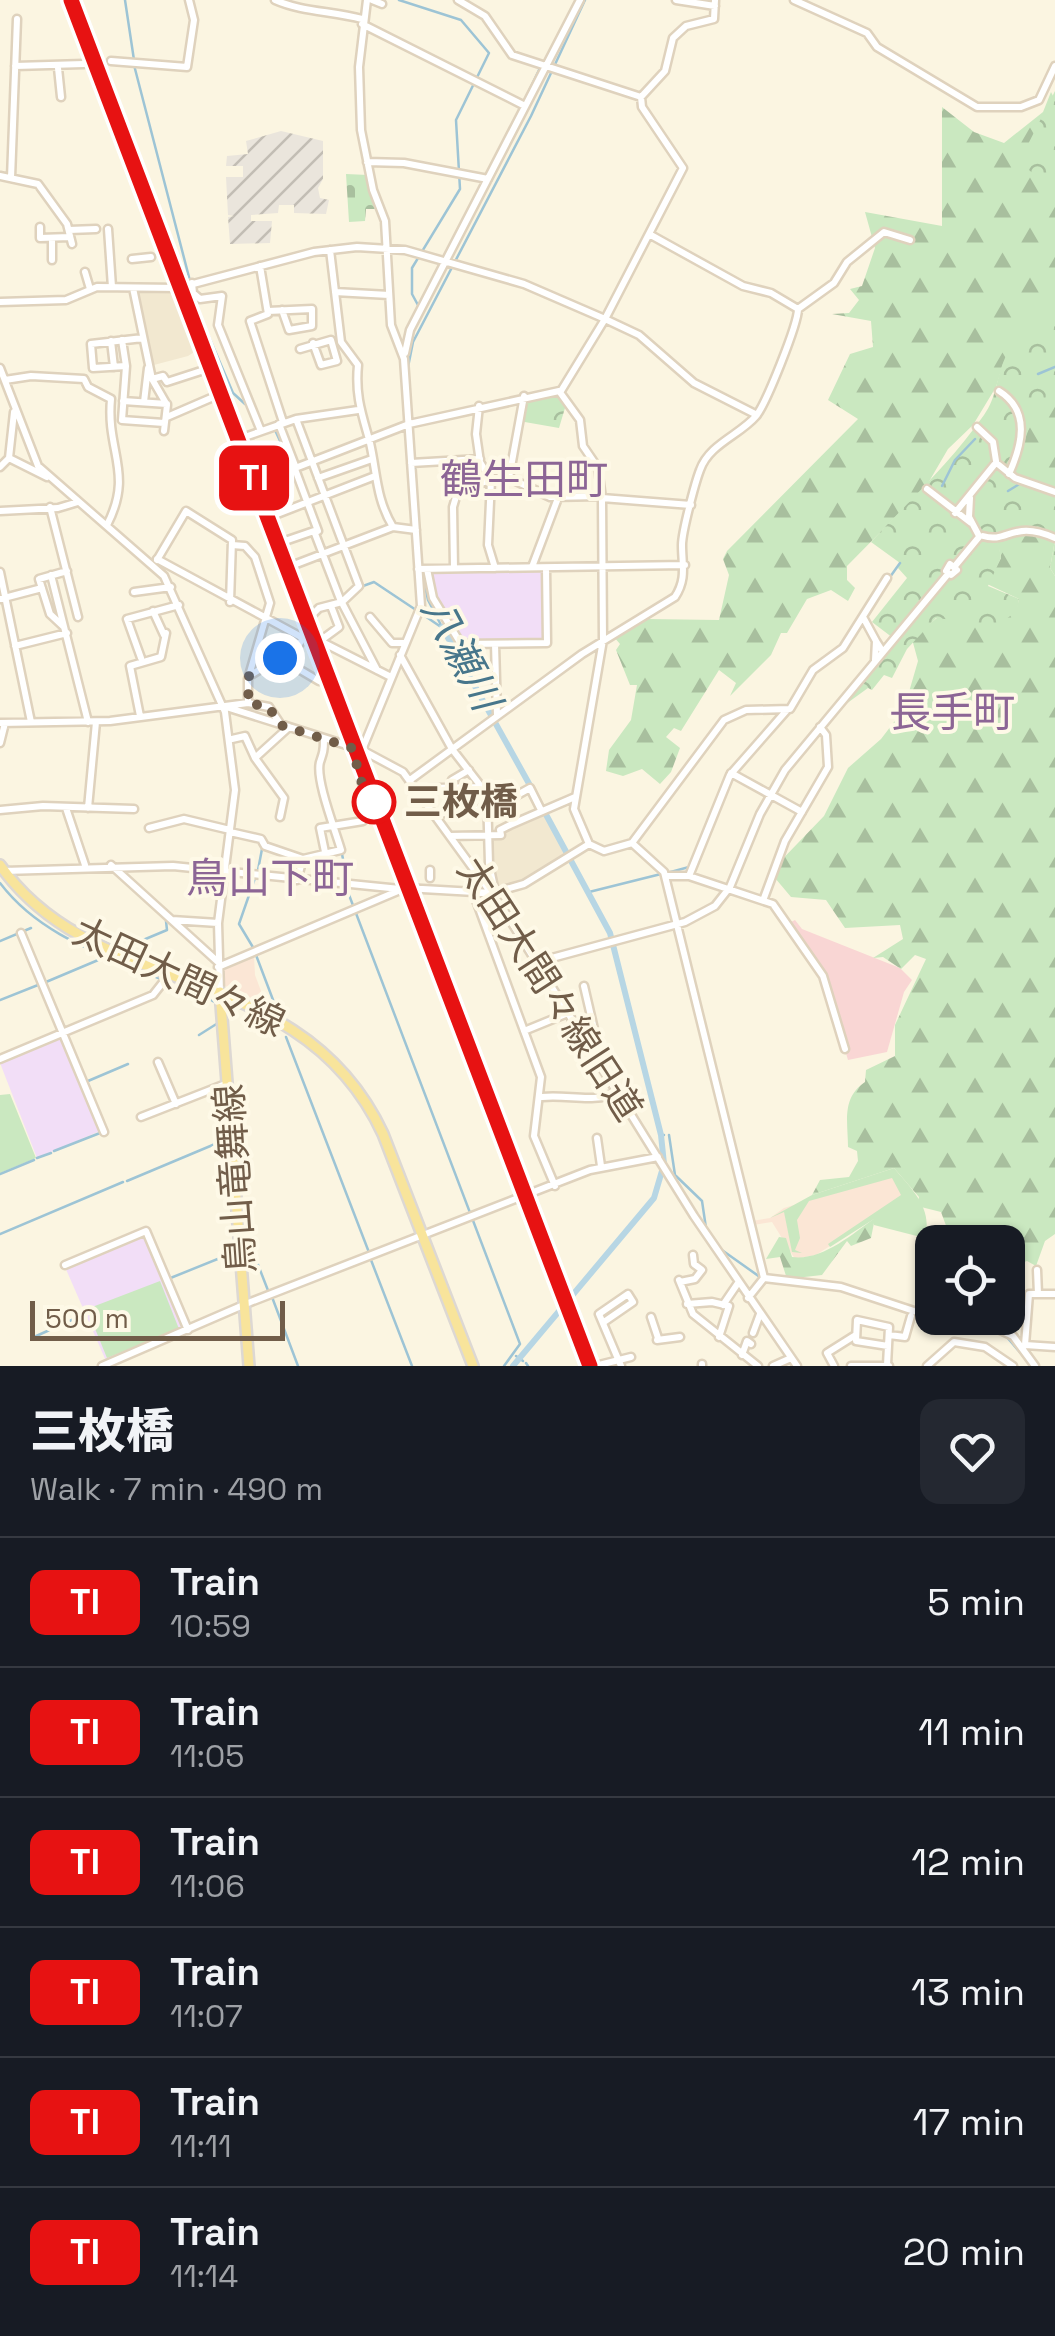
<!DOCTYPE html>
<html lang="en">
<head>
<meta charset="utf-8">
<style>
  body { margin:0; font-family:"Space Grotesk","Noto Sans JP",sans-serif; background:#242831; color:#f1f3f6; height:100vh; display:flex; flex-direction:column; font-size:38px; white-space:nowrap }
  * { box-sizing:border-box; margin:0 }
  p { font-size:32px; color:#9ea1a6 }
  .icon { flex:none; width:55px; height:55px; fill:none; stroke:currentColor; stroke-width:2; stroke-linecap:round; stroke-linejoin:round }
  .map { position:relative; height:1366px; overflow:hidden }
  .side { display:flex; flex-direction:column; background:#171b24; flex:1 }
  .side>* { flex:none }
  .badge { padding:0 20px; border-radius:15px; font-size:35px; line-height:65px }
  .fabs { position:absolute; left:915px; top:1225px; display:grid; gap:20px }
  .fabs a { display:grid; place-items:center; width:110px; height:110px; border-radius:20px; background:#171b24; box-shadow:0 2px 8px #0004; font-size:50px }
  .scale { position:absolute; left:30px; bottom:25px; width:255px; box-sizing:border-box; padding-left:10px; border:5px solid #715d49; border-top:0; font-size:28px; line-height:35px; white-space:nowrap; color:#715d49; -webkit-text-stroke:8px #fef9e7; paint-order:stroke }
  .you { position:absolute; width:50px; height:50px; margin:-25px; border:8px solid #fff; border-radius:50%; background:#1a73e8; box-shadow:0 0 0 15px #1a73e833 }
  .map>.badge { position:absolute; translate:-50% -50%; box-shadow:0 0 0 5px #fff }
  .round { display:grid; place-items:center; flex:none; width:105px; height:105px; border-radius:20px; background:#242831 }
  .head { display:flex; align-items:center; justify-content:space-between; height:170px; padding:0 30px }
  h1 { font-size:48px; font-weight:800; line-height:75px }
  ul { padding:0; list-style:none }
  li { display:flex; align-items:center; gap:30px; height:130px; padding:0 30px; border-top:2px solid #363941 }
  li div { flex:1 }
  li b { display:block; font-size:38px }
  li em { font-style:normal }
  li .badge { min-width:110px; font-weight:700; text-align:center }
  .map>svg:first-child { display:block }
  .residential { fill:#f2e8d0 }
  .commercial { fill:#fbe6d5 }
  .industrial { fill:url(#industrial-furrows) }
  .education { fill:#f2def7 }
  .medical { fill:#f9d6d4 }
  .grass { fill:#cae8c0 }
  .forest { fill:url(#forest-firs) }
  .cemetery { fill:url(#cemetery-stones) }
  .park { fill:url(#park-crowns) }
  .lines { fill:none; stroke-linecap:round; stroke-linejoin:round }
  .stream { stroke:#9dc4d5; stroke-width:2.5 }
  .river { stroke:#b7d6e4; stroke-width:6 }
  .minor-casing { stroke:#dfd2bd; stroke-width:11 }
  .major-casing { stroke:#ddd8d3; stroke-width:14 }
  .minor { stroke:#fff; stroke-width:6 }
  .major { stroke:#f8e49b; stroke-width:9 }
  .rail { stroke:#b9a1c3; stroke-width:2.5; stroke-dasharray:15 10; stroke-linecap:butt }
  .line-casing { stroke:#fff; stroke-width:22 }
  .line { stroke:#e71212; stroke-width:15 }
  .walk { stroke:#715d49; stroke-width:10; stroke-dasharray:0 18 }
  .stop-dot { fill:#fff; stroke:#e71212; stroke-width:5 }
  .labels { text-anchor:middle; dominant-baseline:central; stroke-width:8; stroke-linejoin:round; paint-order:stroke }
  .stop-label { font-size:38px; font-weight:bold; fill:#715d49; stroke:#fef9e7; text-anchor:start }
  .street-label { font-size:38px; fill:#715d49; stroke:#fef9e7 }
  .water-label { font-size:40px; font-style:italic; fill:#47768b; stroke:#fef9e7 }
  .quarter-label { font-size:42px; fill:#8c6595; stroke:#fef9e7 }
</style>
</head>
<body>
<div class="map">
<svg width="1055" height="1366" viewBox="0 0 1055 1366">
  <defs>
    <pattern id="industrial-furrows" width="10" height="10" patternUnits="userSpaceOnUse" patternTransform="scale(2.5)"><rect width="10" height="10" fill="#eae5dc"/><path d="M-1 1l2-2M0 10L10 0M9 11l2-2" fill="none" stroke="#c2bdb4"/></pattern>
    <pattern id="forest-firs" width="22" height="20" patternUnits="userSpaceOnUse" patternTransform="scale(2.5)"><rect width="22" height="20" fill="#cae8c0"/><path d="M5 1l3.5 6h-7zM16 11l3.5 6h-7z" fill="#a8bf9e"/></pattern>
    <pattern id="cemetery-stones" width="16" height="16" patternUnits="userSpaceOnUse" patternTransform="scale(2.5)"><rect width="16" height="16" fill="#cae8c0"/><path d="M2 7V4a2 2 0 0 1 4 0v3zM10 15v-3a2 2 0 0 1 4 0v3z" fill="#a8bf9e"/></pattern>
    <pattern id="park-crowns" width="20" height="18" patternUnits="userSpaceOnUse" patternTransform="scale(2.5)"><rect width="20" height="18" fill="#cae8c0"/><path d="M2 6a3 3 0 1 1 6 0M12 15a3 3 0 1 1 6 0" fill="none" stroke="#a8bf9e"/></pattern>
  </defs>
  <rect width="100%" height="100%" fill="#fbf5e1"/>
  <path class="residential" d="M 136,290 L 177,291 L 199,349 L 188,356 L 150,366 Z
    M 542,811 L 566,856 L 530,880 L 497,891 L 490,865 L 491,839 Z"/>
  <path class="commercial" d="M 254,956 L 255,975 L 267,1007 L 225,986 L 224,968 Z
    M 893,1175 L 905,1197 L 816,1255 L 795,1259 L 772,1222 L 753,1225 L 752,1221 L 770,1218 L 784,1208 Z"/>
  <path class="industrial" d="M 281,131 L 323,141 L 323,179 L 318,188 L 320,198 L 329,200 L 326,214 L 294,213 L 294,205 L 279,205 L 278,213 L 251,215 L 251,221 L 272,221 L 270,243 L 230,244 L 228,217 L 234,216 L 228,215 L 226,177 L 243,177 L 243,166 L 226,166 L 227,156 L 248,154 L 246,141 Z"/>
  <path class="education" d="M 546,568 L 547,643 L 457,647 L 424,569 Z
    M 61,1037 L 100,1131 L 37,1158 L 0,1063 Z
    M 144,1234 L 183,1329 L 106,1361 L 65,1267 Z"/>
  <path class="medical" d="M 795,920 L 802,929 L 900,968 L 912,980 L 904,992 L 887,1052 L 848,1060 L 823,975 L 785,925 Z"/>
  <path class="grass" d="M 10,1094 L 36,1158 L 0,1173 L 0,1095 Z
    M 894,1168 C 909,1186 931,1206 926,1232 L 940,1242 L 874,1225 L 874,1219 L 830,1247 L 828,1244 L 901,1195 L 892,1178 L 809,1201 L 797,1220 L 800,1238 L 795,1250 L 802,1253 L 792,1252 L 784,1212 L 770,1218 L 812,1195 Z
    M 160,1281 L 179,1329 L 107,1358 L 87,1309 Z"/>
  <path class="forest" d="M 1051,92 L 1055,100 L 1055,309 L 1003,364 L 996,387 L 973,425 L 948,449 L 927,485 L 847,566 L 847,580 L 855,588 L 848,601 L 831,590 L 807,599 L 787,633 L 781,633 L 771,655 L 730,696 L 736,683 L 719,670 L 681,731 L 674,728 L 666,737 L 680,748 L 671,772 L 660,784 L 642,769 L 623,776 L 606,771 L 609,750 L 631,720 L 637,685 L 630,685 L 616,650 L 620,644 L 614,637 L 647,619 L 719,620 L 729,575 L 723,559 L 727,551 L 858,419 L 828,400 L 850,354 L 873,347 L 871,321 L 832,314 L 849,313 L 859,300 L 850,289 L 862,286 L 875,248 L 865,212 L 942,226 L 942,107 L 974,132 L 1004,143 L 1043,112 Z
    M 1055,379 L 1055,489 L 1013,475 C 1017,444 1032,401 1055,379 Z
    M 1027,530 L 1055,540 L 1050,568 L 1055,576 L 1055,1234 L 1045,1241 L 1036,1266 L 1027,1261 L 1008,1268 L 1008,1242 L 952,1242 L 941,1212 L 917,1206 L 919,1197 L 894,1168 L 812,1195 L 820,1180 L 849,1177 L 858,1161 L 857,1151 L 848,1147 C 848,1123 841,1098 865,1082 L 866,1070 L 895,1056 L 895,1025 L 926,959 L 915,955 L 901,969 L 883,957 L 873,958 L 903,939 L 900,925 L 845,928 L 826,900 L 791,897 L 770,872 L 824,816 L 848,768 L 881,739 L 904,709 L 918,661 L 912,639 L 938,617 L 1016,611 L 1019,599 L 987,584 L 1001,558 L 997,540 Z
    M 875,1218 L 871,1238 L 851,1246 L 847,1241 L 822,1275 L 787,1279 L 780,1257 L 766,1259 L 779,1237 L 786,1238 L 792,1257 C 822,1261 851,1235 875,1218 Z"/>
  <path class="cemetery" d="M 346,174 L 368,175 L 378,209 L 366,209 L 365,221 L 349,222 Z"/>
  <path class="park" d="M 1055,91 L 1055,191 L 1019,162 Z
    M 1055,300 L 1055,387 L 1046,393 L 1044,413 L 1030,425 L 1013,475 L 1055,489 L 1055,576 L 1050,568 L 1055,540 L 1027,530 L 998,540 L 1001,558 L 988,586 L 1019,599 L 1017,611 L 998,625 L 936,618 L 907,649 L 892,678 L 884,675 L 872,690 L 868,688 L 846,704 L 897,641 L 872,622 L 907,578 L 898,568 L 900,563 L 871,542 C 910,500 951,462 984,415 C 997,397 996,378 1005,358 C 1015,336 1039,317 1055,300 Z
    M 559,391 L 568,398 L 559,428 L 519,421 L 524,396 Z"/>
  <g class="lines">
    <path class="stream" d="M 125,0 L 134,60
      M 399,0 L 461,20 L 489,53 L 456,120 L 460,189 L 412,268 L 412,294 L 419,307
      M 465,0 L 480,10
      M 496,27 L 511,49
      M 134,65 L 190,281
      M 518,114 L 540,68
      M 192,297 L 233,393 L 245,404
      M 1038,374 L 1055,367
      M 275,430 L 292,467
      M 942,486 L 955,460 L 975,439
      M 1008,491 L 1021,483 L 1055,495
      M 890,577 L 900,563
      M 363,586 L 374,582 L 416,610
      M 870,612 L 875,603
      M 422,614 L 441,627
      M 442,627 L 428,600 L 422,573 L 408,367 L 413,342 L 531,116 L 585,0
      M 766,738 L 796,706
      M 342,854 L 347,880
      M 258,870 L 262,849
      M 667,873 L 689,867
      M 0,883 C 41,937 103,954 163,980
      M 346,887 L 520,1344 L 504,1366
      M 589,892 L 661,874
      M 0,941 L 31,928
      M 124,948 L 167,930 L 166,921
      M 254,949 L 239,924 L 255,878
      M 256,955 L 278,1013
      M 46,982 L 103,958
      M 181,987 L 203,996
      M 206,997 L 216,1003 L 218,1019
      M 0,1000 L 38,985
      M 199,1035 L 218,1023
      M 286,1037 L 370,1255
      M 88,1081 L 128,1064
      M 661,1135 L 664,1135
      M 669,1135 L 675,1175 L 702,1201 L 706,1228
      M 54,1151 L 100,1133
      M 37,1158 L 51,1153
      M 0,1174 L 34,1160
      M 127,1181 L 227,1139
      M 241,1221 L 269,1293
      M 0,1234 L 123,1182
      M 719,1248 L 767,1282 L 815,1287
      M 371,1260 L 412,1366
      M 168,1279 L 235,1252
      M 272,1297 L 298,1366
      M 177,1312 L 183,1328
      M 1006,1336 L 1030,1364
      M 34,1337 L 83,1315
      M 516,1356 L 523,1361
      M 526,1363 L 528,1366"/>
    <path class="river" d="M 442,627 L 532,789
      M 513,1366 L 654,1198 L 664,1164 L 661,1135 L 610,933 L 543,809"/>
    <defs>
      <path id="minor" d="M 275,0 C 302,12 333,11 362,19
        M 372,0 L 382,4
        M 458,0 L 485,16 L 512,55 L 641,97
        M 676,0 L 715,6
        M 794,0 L 867,33 L 877,47 L 977,107 L 1021,107 L 1039,100 L 1055,66
        M 362,24 L 525,106
        M 111,61 L 187,67 L 194,20 L 189,0
        M 15,66 L 84,64
        M 58,68 L 61,97
        M 641,97 L 665,71 L 673,38 L 686,26 L 714,19 L 715,0
        M 367,162 L 404,163 L 488,179
        M 0,176 L 38,184 L 67,224 L 72,244
        M 11,178 L 17,19
        M 40,227 L 40,238 L 70,237
        M 108,229 L 112,287
        M 69,230 L 96,229
        M 649,234 L 743,286 L 771,293 L 798,309
        M 52,238 L 52,260
        M 330,250 L 341,342 L 358,365 C 355,396 362,414 370,443 C 377,474 376,499 393,527
        M 132,259 L 151,257
        M 260,266 L 268,314 L 250,321 L 283,422
        M 85,272 L 90,289
        M 192,283 L 193,293 L 200,299 L 222,296 L 218,325 L 261,431
        M 133,288 L 152,379 L 167,405 L 164,431
        M 178,288 L 201,349
        M 335,292 L 389,295
        M 0,302 L 66,300 L 97,287 L 178,288 L 314,252 L 357,247 L 405,250 L 524,284 L 605,319 L 639,335 L 694,383 L 757,415
        M 268,311 L 312,309 L 312,326 L 289,330 L 282,310
        M 122,340 L 126,366 L 122,420 L 164,423
        M 111,341 L 114,367
        M 313,343 L 321,365 L 337,361 L 331,340
        M 300,349 L 331,340
        M 405,353 L 410,330 L 580,0
        M 126,366 L 93,368 L 91,344 L 143,338
        M 0,368 L 38,466 L 164,576 L 225,712 L 235,790 L 218,923 L 220,992
        M 152,379 L 163,376 L 167,382 L 201,371
        M 5,380 L 31,376 L 84,379 L 88,387 L 111,399 C 106,452 134,473 107,525
        M 561,391 L 605,319 L 683,168 L 642,107 L 641,97
        M 999,391 C 1031,411 1022,445 1009,474
        M 524,396 L 509,478 L 550,497 L 602,496
        M 123,401 L 167,404
        M 144,402 L 148,368
        M 479,406 L 476,434 L 480,462 L 491,480 L 488,545 L 495,568
        M 167,417 L 211,398
        M 296,419 L 359,586 L 342,602 L 319,608 L 310,617 L 242,438 L 296,419 L 358,410
        M 279,424 L 296,468
        M 977,427 L 993,442 L 996,461
        M 9,458 L 47,477
        M 411,463 L 480,459
        M 999,465 L 1015,478 L 1055,492
        M 0,467 L 9,458 L 14,412
        M 295,469 L 318,531
        M 318,478 L 372,459
        M 259,482 L 409,424 L 559,391 L 580,420 L 583,446 L 598,468 L 602,498 L 603,640 L 574,809 L 589,844 L 604,851 L 632,843 L 664,872 L 764,1278 L 748,1298
        M 927,489 L 971,523
        M 602,498 L 691,505
        M 970,498 L 969,517 L 978,534
        M 50,507 L 78,617
        M 0,511 L 58,508 L 78,502
        M 955,513 L 994,465
        M 272,516 L 375,476
        M 983,536 C 1008,544 1013,519 1055,538
        M 282,542 L 314,531 L 340,599 L 377,670
        M 232,545 L 245,546 L 255,557 L 270,603 L 248,679 L 248,703
        M 157,559 L 303,638 L 298,646 L 249,676
        M 157,560 L 186,511 L 232,540 L 230,602
        M 950,564 L 957,570 L 951,575 L 946,571 Z
        M 291,566 L 393,527 L 416,530
        M 955,566 L 979,537
        M 532,567 L 558,498
        M 454,568 L 453,507 L 458,490 L 508,475
        M 418,569 L 685,565
        M 427,569 L 433,598 L 461,644 L 547,643 L 546,568
        M 0,572 L 31,722
        M 51,575 L 88,722
        M 134,592 L 171,587
        M 0,599 L 42,588
        M 331,606 L 339,627 L 320,641 L 389,676
        M 153,611 L 164,635
        M 370,617 L 392,643 L 405,643
        M 863,617 L 876,641
        M 64,627 L 50,614 L 39,579 L 67,571
        M 495,644 L 497,715
        M 15,646 L 67,633
        M 400,655 L 452,749 L 487,794 L 489,864 L 495,892
        M 141,658 L 127,619 L 179,605
        M 280,658 L 319,681
        M 875,660 L 876,641 L 883,652
        M 223,706 L 362,750 L 403,772 L 507,915 L 694,1216 L 797,1366
        M 140,716 L 130,666 L 161,657 L 166,633
        M 0,723 L 110,721 L 248,703 L 269,707 L 281,725
        M 232,739 L 245,736 L 255,758
        M 0,743 L 5,723
        M 362,750 L 421,606 L 404,359 L 391,325 L 385,221 L 373,190 L 361,130 L 359,67 L 367,0
        M 731,773 L 802,812
        M 410,780 L 582,654 L 675,597 C 687,579 682,565 682,545 C 682,532 695,483 700,470 C 709,444 740,435 756,416 C 766,404 798,324 798,309 L 834,283 L 847,262 L 884,232 L 910,240
        M 452,780 L 469,770
        M 421,794 L 429,788 L 482,787
        M 471,795 L 471,810
        M 489,805 L 501,804 L 530,788 L 541,810
        M 66,808 L 85,865
        M 88,808 L 96,722
        M 0,810 L 43,806 L 134,809
        M 436,814 L 489,808
        M 280,817 L 284,798 L 255,758 L 289,727
        M 149,828 L 184,819 L 230,830
        M 230,832 L 261,839 L 265,846 L 303,859
        M 450,836 L 501,835 L 500,830 L 510,825 L 575,797
        M 632,843 L 724,720 L 746,710 L 790,709 L 813,670 L 843,648 L 887,578
        M 325,852 L 320,828 L 363,821 L 369,812 L 353,747
        M 404,862 L 414,889
        M 111,865 L 218,962
        M 4,871 L 173,866 L 400,889
        M 666,876 L 689,876 L 773,904 L 823,976 L 845,1049
        M 689,876 L 730,775 L 787,710
        M 430,878 L 430,870
        M 297,880 L 303,859 L 341,850 C 336,832 315,779 320,762 C 323,753 324,751 324,740
        M 473,892 L 541,1077 L 534,1136 L 555,1186
        M 764,898 L 785,841 L 828,767 L 826,735 L 820,727
        M 172,920 L 218,923
        M 21,933 L 104,1132
        M 537,962 L 685,922 L 715,906 L 730,887 L 760,814 L 785,770 L 948,574
        M 218,967 L 405,888 L 492,893 L 524,884 L 589,844
        M 584,986 L 600,1055 L 598,1061
        M 524,1031 L 568,1013
        M 0,1059 L 153,995 L 168,976
        M 158,1062 L 176,1104
        M 542,1097 C 569,1094 593,1104 617,1092
        M 141,1117 L 228,1083
        M 597,1138 L 601,1166
        M 65,1265 L 146,1231 L 188,1330
        M 1037,1270 L 1038,1294
        M 764,1278 L 841,1287 L 920,1313 L 932,1313
        M 679,1280 L 693,1314 L 758,1366
        M 680,1282 L 695,1279 L 702,1270 L 694,1264 L 693,1255
        M 687,1304 L 712,1302 L 729,1306 L 719,1337
        M 723,1305 L 738,1283
        M 651,1317 L 658,1338
        M 975,1318 L 1013,1336 L 1035,1366
        M 604,1322 L 633,1302 L 628,1294 L 599,1314 L 621,1366
        M 753,1333 L 760,1314
        M 889,1335 L 905,1337 L 911,1316
        M 657,1340 L 680,1337
        M 1025,1345 L 1029,1294 L 1055,1294
        M 1025,1345 L 1055,1347
        M 742,1355 L 747,1341 L 751,1344
        M 887,1365 L 889,1327 L 857,1320 L 856,1341 L 888,1346
        M 102,1366 L 248,1303 L 590,1170 L 658,1157
        M 595,1366 L 631,1357
        M 702,1366 L 702,1364
        M 773,1366 L 791,1358
        M 834,1366 L 827,1353 L 854,1336
        M 851,1366 L 889,1366
        M 927,1366 L 954,1342 L 985,1347 L 1013,1366"/>
      <path id="major" d="M 0,865 C 97,1003 300,956 383,1134 L 473,1366
        M 220,992 L 249,1366"/>
    </defs>
    <use href="#minor" class="minor-casing"/>
    <use href="#major" class="major-casing"/>
    <use href="#minor" class="minor"/>
    <use href="#major" class="major"/>
    <path class="rail" d="M 71,0 L 590,1366"/>
  </g>
  <g class="lines">
    <defs>
      <path id="line" d="M 71,0 L 590,1366"/>
    </defs>
    <use href="#line" class="line-casing"/>
    <use href="#line" class="line"/>
    <path class="walk" d="M 280,658 L 249,676 L 248,703 L 269,707 L 280,725 L 352,748 L 368,805 L 374,802"/>
  </g>
  <circle class="stop-dot" cx="374" cy="802" r="20"/>
  <g class="labels">
    <g class="stop-label">
      <text x="404" y="802">三枚橋</text>
    </g>
    <g class="street-label">
      <text transform="translate(179 977) rotate(25)">太田大間々線</text>
      <text transform="translate(550 989) rotate(57)">太田大間々線旧道</text>
      <text transform="translate(235 1179) rotate(-94)">鳥山竜舞線</text>
    </g>
    <g class="water-label">
      <text transform="translate(461 654) rotate(62)">八瀬川</text>
    </g>
    <g class="quarter-label">
      <text x="524" y="479">鶴生田町</text>
      <text x="952" y="712">長手町</text>
      <text x="270" y="878">鳥山下町</text>
    </g>
  </g>
</svg>
<div class="fabs">
<a><svg class="icon" aria-label="locate" viewBox="0 0 24 24"><circle cx="12" cy="12" r="6"/><path d="M12 2v4M12 18v4M2 12h4M18 12h4"/></svg></a>
</div>
<div class="scale">500 m</div>
<div class="you" style="left:280px;top:658px"></div>
<b class="badge" style="left:254px;top:478px;background:#e71212;color:#fff">TI</b>
</div>
<section class="side">
<div class="head"><div><h1>三枚橋</h1><p>Walk · 7 min · 490 m</p></div><a class="round"><svg class="icon" aria-label="heart" viewBox="0 0 24 24"><path d="M12 20l-8-8c-3-5 5-10 8-4 3-6 11-1 8 4z"/></svg></a></div>
<ul>
<li><span class="badge" style="background:#e71212;color:#fff">TI</span><div><b>Train</b><p>10:59</p></div><em>5 min</em></li>
<li><span class="badge" style="background:#e71212;color:#fff">TI</span><div><b>Train</b><p>11:05</p></div><em>11 min</em></li>
<li><span class="badge" style="background:#e71212;color:#fff">TI</span><div><b>Train</b><p>11:06</p></div><em>12 min</em></li>
<li><span class="badge" style="background:#e71212;color:#fff">TI</span><div><b>Train</b><p>11:07</p></div><em>13 min</em></li>
<li><span class="badge" style="background:#e71212;color:#fff">TI</span><div><b>Train</b><p>11:11</p></div><em>17 min</em></li>
<li><span class="badge" style="background:#e71212;color:#fff">TI</span><div><b>Train</b><p>11:14</p></div><em>20 min</em></li>
</ul>
</section>
</body>
</html>
